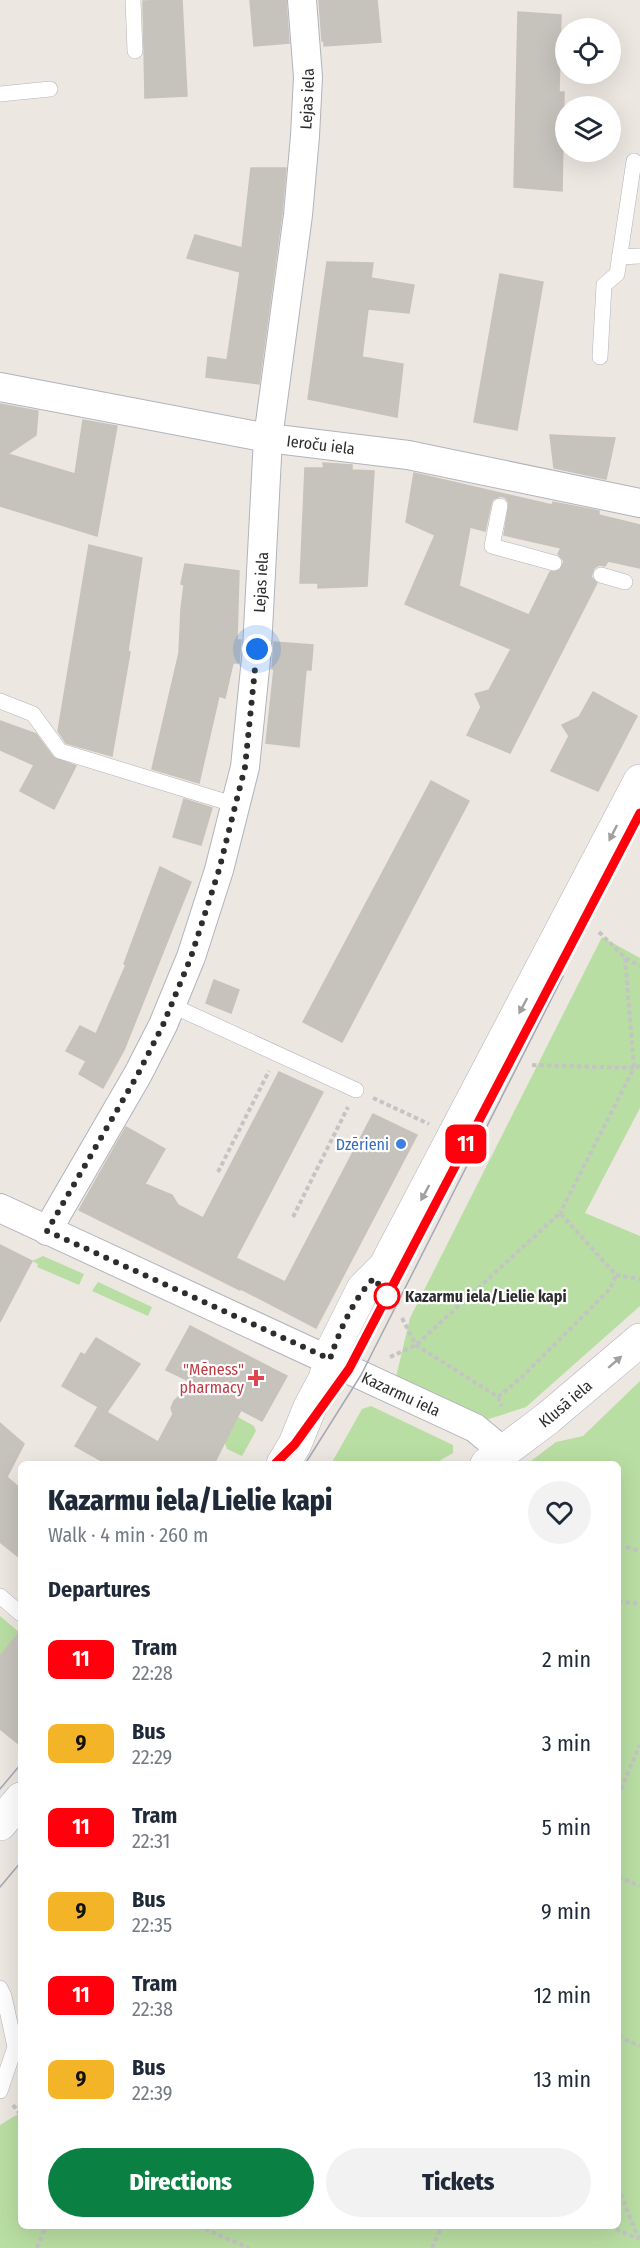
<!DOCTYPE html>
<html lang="en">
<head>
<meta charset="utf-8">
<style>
  body { margin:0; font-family:"Fira Sans Condensed",sans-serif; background:#f2f2f3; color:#1f2937; height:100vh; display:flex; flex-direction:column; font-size:22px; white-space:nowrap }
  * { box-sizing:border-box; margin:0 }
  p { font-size:20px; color:#747a83 }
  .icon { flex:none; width:33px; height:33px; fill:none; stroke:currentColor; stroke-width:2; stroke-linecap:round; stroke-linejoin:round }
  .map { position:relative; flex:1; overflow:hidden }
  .sheet { position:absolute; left:18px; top:1461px; width:603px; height:768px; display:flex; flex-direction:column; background:#fff; border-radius:9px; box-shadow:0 6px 24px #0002 }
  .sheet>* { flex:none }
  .badge { padding:0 12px; border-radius:9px; font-size:21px; line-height:39px }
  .fabs { position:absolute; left:555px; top:18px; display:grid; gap:12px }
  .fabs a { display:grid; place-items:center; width:66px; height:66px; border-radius:50%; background:#fff; box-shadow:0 6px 24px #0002; font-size:30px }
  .you { position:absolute; width:30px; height:30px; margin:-15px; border:4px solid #fff; border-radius:50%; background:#1a73e8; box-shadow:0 0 0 9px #1a73e833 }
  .map>.badge { position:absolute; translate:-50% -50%; box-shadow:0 0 0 3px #fff }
  h2 { padding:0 30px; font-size:22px; line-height:54px }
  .round { display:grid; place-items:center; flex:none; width:63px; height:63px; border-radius:32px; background:#f2f2f3 }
  .overview { display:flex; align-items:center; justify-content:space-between; height:102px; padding:0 30px }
  h1 { font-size:28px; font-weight:800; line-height:45px }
  .action { display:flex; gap:12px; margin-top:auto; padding:12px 30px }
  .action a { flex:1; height:69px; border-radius:36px; background:#0b8043; color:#fff; font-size:24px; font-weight:800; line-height:69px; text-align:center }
  .action a+a { background:#f2f2f3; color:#1f2937 }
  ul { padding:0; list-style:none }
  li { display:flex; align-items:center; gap:18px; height:84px; padding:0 30px }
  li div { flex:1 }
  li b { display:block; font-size:22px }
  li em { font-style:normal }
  li .badge { min-width:66px; font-weight:700; text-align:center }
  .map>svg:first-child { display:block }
  .green { fill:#b9dea3 }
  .building { fill:#c6c2bc; stroke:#c8c3ba; stroke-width:1.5; fill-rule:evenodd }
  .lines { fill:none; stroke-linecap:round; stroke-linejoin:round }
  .lane-casing { stroke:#b1b3bc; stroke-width:16 }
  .street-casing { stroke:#b1b3bc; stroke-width:30 }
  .secondary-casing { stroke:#b1b3bc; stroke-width:34 }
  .path { stroke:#c4c4c4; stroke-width:4; stroke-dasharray:4.5 3; stroke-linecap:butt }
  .lane { stroke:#fff; stroke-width:15 }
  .street { stroke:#fff; stroke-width:28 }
  .secondary { stroke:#fff; stroke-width:33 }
  .tram { stroke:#a4a7b5; stroke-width:1.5 }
  .oneway { fill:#a0a0a0 }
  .line-casing { stroke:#fff; stroke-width:14 }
  .line { stroke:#ff000c; stroke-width:9 }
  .walk { stroke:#2d2d2d; stroke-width:6; stroke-dasharray:0 10.8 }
  .shop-dot { fill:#3f7fe0; stroke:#fff; stroke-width:2 }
  .stop-dot { fill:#fff; stroke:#ff000c; stroke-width:3 }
  .health-dot { fill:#e0444e; stroke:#fff; stroke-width:2 }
  .labels { text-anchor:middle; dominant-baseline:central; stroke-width:4.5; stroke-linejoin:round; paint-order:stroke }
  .street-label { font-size:16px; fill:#2d2d2d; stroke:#fff }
  .shop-label { font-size:16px; fill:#366cbe; stroke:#fff; text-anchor:end }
  .stop-label { font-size:16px; font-weight:bold; fill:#2d2d2d; stroke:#fff; text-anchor:start }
  .health-label { font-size:16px; fill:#be3a42; stroke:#fff; text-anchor:end }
</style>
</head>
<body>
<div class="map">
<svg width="640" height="2248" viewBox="0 0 640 2248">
  <rect width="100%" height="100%" fill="#ede7e1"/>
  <path class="green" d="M 602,937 L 640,958 L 640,1108 L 585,1213 L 640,1236 L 640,1306 L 526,1407 L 486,1420 L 396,1377 L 410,1318 Z
    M 43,1256 L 84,1274 L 79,1285 L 37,1267 L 38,1264 L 32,1261 Z
    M 98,1282 L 152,1307 L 148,1316 L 92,1291 Z
    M 640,1381 L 640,2248 L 0,2248 L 0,2125 L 21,2112 L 21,2226 L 618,2226 L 618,1464 L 527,1464 L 556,1442 L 583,1436 Z
    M 371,1406 L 453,1445 L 453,1453 L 434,1464 L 331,1464 L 362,1409 Z
    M 236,1416 L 254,1426 L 256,1431 L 242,1456 L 227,1449 L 224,1440 L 232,1429 Z
    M 0,1616 L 19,1632 L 0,1656 Z"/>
  <path class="building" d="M 182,0 L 187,96 L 145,98 L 143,1 Z
    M 250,0 L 286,0 L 289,43 L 254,46 Z
    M 319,0 L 377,0 L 381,42 L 324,46 L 324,41 L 322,41 Z
    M 518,12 L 561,15 L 559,92 L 564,92 L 562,191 L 514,187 Z
    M 251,168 L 286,168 L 282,213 L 259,384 L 206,377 L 208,357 L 227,360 L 240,272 L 187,258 L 195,235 L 242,248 Z
    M 327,262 L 373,263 L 371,278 L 414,285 L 409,313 L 368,309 L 362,357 L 403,364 L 397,417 L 308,399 Z
    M 500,274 L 543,282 L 517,430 L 474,422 Z
    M 0,404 L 38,411 L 36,435 L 8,454 L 75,474 L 83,420 L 117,426 L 97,536 L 0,506 Z
    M 550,435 L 615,438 L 606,479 L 554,468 Z
    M 323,463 L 352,465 L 352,470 L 374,471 L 367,586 L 318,588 L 318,583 L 300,583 L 305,468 L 324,468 Z
    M 414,473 L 552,505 L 553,502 L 599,511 L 599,515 L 640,525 L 640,568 L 608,561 L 605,566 L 599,565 L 594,568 L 591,577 L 597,583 L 510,753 L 467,735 L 481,707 L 475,694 L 489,690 L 511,649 L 405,604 L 435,535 L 406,522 ZM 501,496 L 506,498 L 509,503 L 504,535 L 561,548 L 558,554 L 564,561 L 560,570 L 550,572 L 529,615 L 459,586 L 470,527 L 485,531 L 491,504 L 493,499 Z
    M 89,545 L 142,558 L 128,651 L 130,652 L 112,756 L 66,743 L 58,731 Z
    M 185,564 L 239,571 L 237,640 L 241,640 L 239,663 L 233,663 L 225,698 L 219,696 L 199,783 L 152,769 L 179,653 L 181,609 L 184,585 L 181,584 Z
    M 274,642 L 313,645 L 311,670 L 306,670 L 299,747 L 266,743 L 274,669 L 272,669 Z
    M 593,692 L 637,716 L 598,791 L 551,771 L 569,736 L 562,725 L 579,717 Z
    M 0,721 L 36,734 L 53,757 L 76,766 L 54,809 L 20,791 L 34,765 L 0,750 Z
    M 431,781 L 469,801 L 342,1042 L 303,1022 Z
    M 184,799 L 212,808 L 201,845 L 173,837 Z
    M 160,867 L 191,882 L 124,1050 L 103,1088 L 79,1074 L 86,1061 L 66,1051 L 80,1026 L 96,1034 L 126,965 L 124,964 Z
    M 214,980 L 239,990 L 231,1013 L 206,1003 Z
    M 279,1072 L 323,1092 L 236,1258 L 285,1282 L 373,1114 L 417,1135 L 316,1328 L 241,1289 L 240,1290 L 79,1210 L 126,1127 L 165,1149 L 145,1184 L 172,1195 L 178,1205 L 203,1218 Z
    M 0,1245 L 32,1261 L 0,1322 Z
    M 190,1326 L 287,1376 L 262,1421 L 241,1410 L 214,1464 L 107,1464 L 75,1446 L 98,1407 L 158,1442 L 173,1414 L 171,1408 L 174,1401 L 193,1383 L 166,1370 Z
    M 96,1338 L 140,1364 L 107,1412 L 62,1386 L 81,1353 L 85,1355 Z
    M 0,1423 L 24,1444 L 7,1477 L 21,1489 L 21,1559 L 0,1542 Z
    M 21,1630 L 21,1746 L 0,1729 L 0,1656 Z"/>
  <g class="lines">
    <defs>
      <path id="lane" d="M 133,0 L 135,51
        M 0,94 L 50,89
        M 619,257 L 640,256
        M 600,357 L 604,285 L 617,274 L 634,161
        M 500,506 L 492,546 L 554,563
        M 601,575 L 625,582
        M 0,701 L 33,714 L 60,751 L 236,805
        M 171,1005 L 356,1090
        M 0,1596 L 21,1614
        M 0,1988 L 4,1996 L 15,2047 L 0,2091"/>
      <g id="street">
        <path id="s1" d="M 0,387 L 268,438 L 408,455 L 640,503"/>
        <path id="s2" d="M 0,1208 L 475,1428 L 504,1452"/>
        <path id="s3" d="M 47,1231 L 138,1074 L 163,1025 L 191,957 L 219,870 L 245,767 L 257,649 L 268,438 L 298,215 L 305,136 L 308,77 L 302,0"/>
      </g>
      <g id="secondary">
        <path d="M 283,1464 L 295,1444 L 310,1407 L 325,1379 L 334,1347 L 363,1289 L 385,1267 L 640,781"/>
        <path id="s4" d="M 487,1464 L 548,1418 L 640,1340"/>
        <path d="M 0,1824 L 21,1799"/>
      </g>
    </defs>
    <use href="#lane" class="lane-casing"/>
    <use href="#street" class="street-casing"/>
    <use href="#secondary" class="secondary-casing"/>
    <path class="path" d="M 599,932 L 625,958 L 640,966
      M 625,958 L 634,1068 L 640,1066
      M 532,1065 L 634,1068 L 560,1213
      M 373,1098 L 429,1124
      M 218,1172 L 269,1071
      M 293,1217 L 348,1107
      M 402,1318 L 416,1345 L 498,1397 L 502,1406
      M 390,1357 L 416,1345 L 560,1213 L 616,1275 L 640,1279
      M 498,1397 L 524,1375 L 610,1289 L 616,1275
      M 626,1547 L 640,1551
      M 618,1601 L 640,1604
      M 618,1796 L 640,1745
      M 618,1877 L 640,1886
      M 618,2036 L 640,2046
      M 13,2105 L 21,2115
      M 618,2187 L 640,2242
      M 198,2226 L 249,2248
      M 609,2226 L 638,2239
      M 37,2248 L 46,2226
      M 432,2248 L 442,2226"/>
    <use href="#lane" class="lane"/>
    <use href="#street" class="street"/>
    <use href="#secondary" class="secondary"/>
    <path class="tram" d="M 275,1464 L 295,1444 L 349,1369 L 640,813
      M 305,1464 L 361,1375 L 563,976
      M 0,1789 L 21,1764
      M 0,1887 L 21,1862"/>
  </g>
  <defs><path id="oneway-solid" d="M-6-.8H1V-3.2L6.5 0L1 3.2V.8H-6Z" transform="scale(1.5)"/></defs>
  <g class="oneway">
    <use href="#oneway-solid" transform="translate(613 833) rotate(117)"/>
    <use href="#oneway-solid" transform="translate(523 1006) rotate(118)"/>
    <use href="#oneway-solid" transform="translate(425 1193) rotate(118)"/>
    <use href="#oneway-solid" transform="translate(615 1362) rotate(-41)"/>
  </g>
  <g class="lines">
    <defs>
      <path id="line" d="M 275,1464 L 295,1444 L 349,1369 L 640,813"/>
    </defs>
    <use href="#line" class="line-casing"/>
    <use href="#line" class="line"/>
    <path class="walk" d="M 257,649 L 245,767 L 219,870 L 191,957 L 163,1025 L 138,1074 L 47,1231 L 330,1359 C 339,1332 353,1299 374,1278 L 387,1296"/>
  </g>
  <circle class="shop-dot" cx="401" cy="1144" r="6"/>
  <circle class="stop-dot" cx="387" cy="1296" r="12"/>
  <path class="health-dot" d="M253 1369h6v6h6v6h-6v6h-6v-6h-6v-6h6z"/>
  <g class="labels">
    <g class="street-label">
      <text stroke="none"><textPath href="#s3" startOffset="1179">Lejas iela</textPath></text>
      <text stroke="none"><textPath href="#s1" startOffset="326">Ieroču iela</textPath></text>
      <text stroke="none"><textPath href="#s3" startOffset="693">Lejas iela</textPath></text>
      <text stroke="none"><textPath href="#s2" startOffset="442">Kazarmu iela</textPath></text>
      <text stroke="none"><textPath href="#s4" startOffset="99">Klusā iela</textPath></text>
    </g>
    <g class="shop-label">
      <text x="389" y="1144">Dzērieni</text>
    </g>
    <g class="stop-label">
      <text x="405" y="1296">Kazarmu iela/Lielie kapi</text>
    </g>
    <g class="health-label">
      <text x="244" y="1369">"Mēness"<tspan x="244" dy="18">pharmacy</tspan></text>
    </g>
  </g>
</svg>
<div class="fabs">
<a><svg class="icon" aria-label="locate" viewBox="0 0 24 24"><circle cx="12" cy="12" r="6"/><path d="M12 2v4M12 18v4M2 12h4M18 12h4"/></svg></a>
<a><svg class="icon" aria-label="layers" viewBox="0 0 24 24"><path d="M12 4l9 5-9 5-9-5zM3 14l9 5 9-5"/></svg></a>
</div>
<div class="you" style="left:257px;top:649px"></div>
<b class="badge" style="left:466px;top:1144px;background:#ff000c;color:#fff">11</b>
<section class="sheet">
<div class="overview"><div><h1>Kazarmu iela/Lielie kapi</h1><p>Walk · 4 min · 260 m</p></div><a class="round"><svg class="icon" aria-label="heart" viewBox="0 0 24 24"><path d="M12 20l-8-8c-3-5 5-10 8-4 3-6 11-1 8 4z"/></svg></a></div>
<h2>Departures</h2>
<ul>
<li><span class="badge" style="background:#ff000c;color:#fff">11</span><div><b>Tram</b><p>22:28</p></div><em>2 min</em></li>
<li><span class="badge" style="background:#f4b427;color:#111">9</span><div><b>Bus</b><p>22:29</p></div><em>3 min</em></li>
<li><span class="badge" style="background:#ff000c;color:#fff">11</span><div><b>Tram</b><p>22:31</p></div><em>5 min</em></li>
<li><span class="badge" style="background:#f4b427;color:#111">9</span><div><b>Bus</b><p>22:35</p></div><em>9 min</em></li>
<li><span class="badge" style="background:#ff000c;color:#fff">11</span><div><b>Tram</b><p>22:38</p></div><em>12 min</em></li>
<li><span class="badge" style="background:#f4b427;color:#111">9</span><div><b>Bus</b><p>22:39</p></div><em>13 min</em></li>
</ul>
<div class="action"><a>Directions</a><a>Tickets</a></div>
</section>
</div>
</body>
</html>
